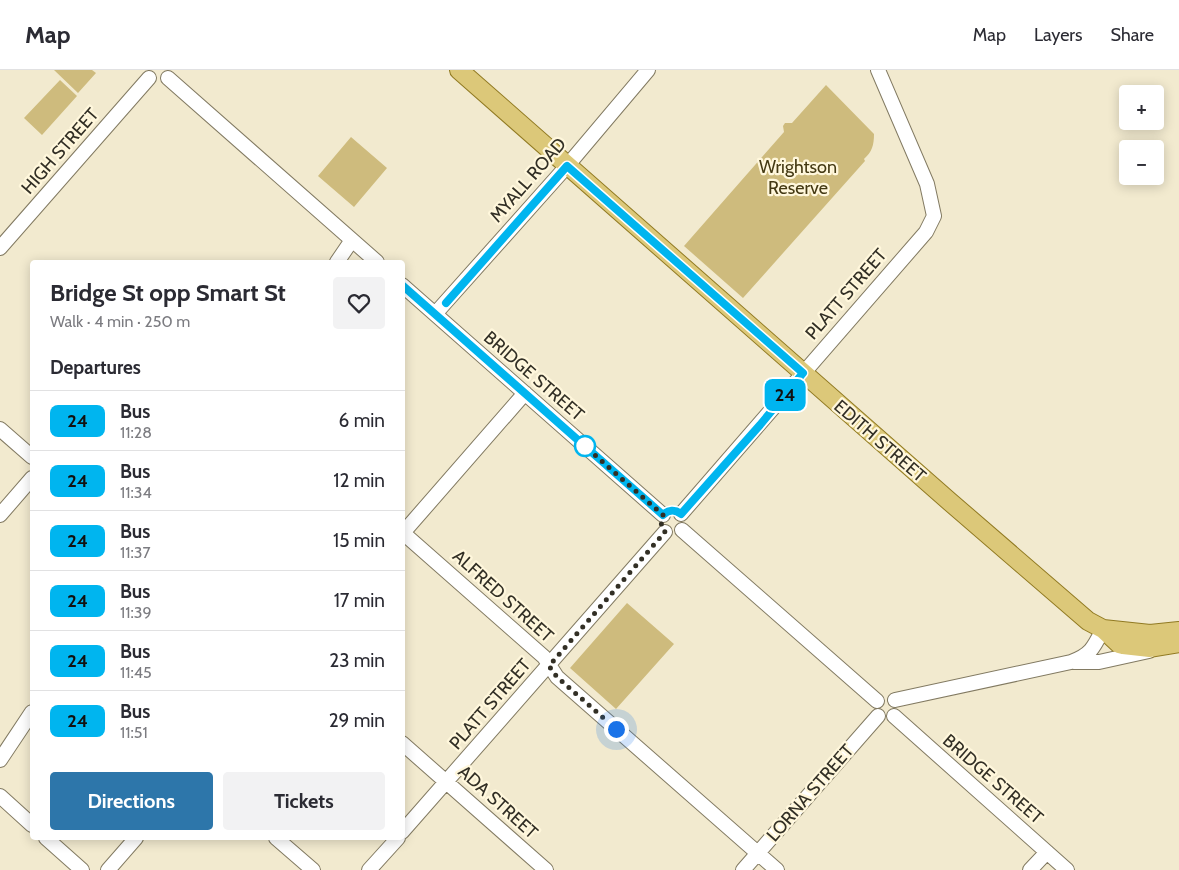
<!DOCTYPE html>
<html lang="en">
<head>
<meta charset="utf-8">
<style>
  body { margin:0; font-family:Cabin,sans-serif; background:#f2f2f3; color:#2b2b33; height:100vh; display:flex; flex-direction:column; font-size:19px; white-space:nowrap }
  * { box-sizing:border-box; margin:0 }
  p { font-size:16px; color:#7c7c81 }
  .icon { flex:none; width:28px; height:28px; fill:none; stroke:currentColor; stroke-width:2; stroke-linecap:round; stroke-linejoin:round }
  .map { position:relative; flex:1; overflow:hidden }
  .sheet { position:absolute; left:30px; top:190px; width:375px; height:580px; display:flex; flex-direction:column; background:#fff; border-radius:5px; box-shadow:0 2px 12px #0003 }
  .sheet>* { flex:none }
  .badge { padding:0 10px; border-radius:8px; font-size:18px; line-height:32px }
  .fabs { position:absolute; left:1119px; top:15px; display:grid; gap:10px }
  .fabs a { display:grid; place-items:center; width:45px; height:45px; border-radius:5px; background:#fff; box-shadow:0 2px 12px #0003; font-size:25px }
  .you { position:absolute; width:25px; height:25px; margin:-12px; border:4px solid #fff; border-radius:50%; background:#1a73e8; box-shadow:0 0 0 8px #1a73e833 }
  .map>.badge { position:absolute; translate:-50% -50%; box-shadow:0 0 0 2px #fff }
  h2 { padding:0 20px; font-size:19px; line-height:45px }
  .round { display:grid; place-items:center; flex:none; width:52px; height:52px; border-radius:5px; background:#f2f2f3 }
  .overview { display:flex; align-items:center; justify-content:space-between; height:85px; padding:0 20px }
  h1 { font-size:24px; font-weight:700; line-height:38px }
  .action { display:flex; gap:10px; margin-top:auto; padding:10px 20px }
  .action a { flex:1; height:58px; border-radius:5px; background:#2d76aa; color:#fff; font-size:20px; font-weight:700; line-height:58px; text-align:center }
  .action a+a { background:#f2f2f3; color:#2b2b33 }
  ul { padding:0; list-style:none }
  li { display:flex; align-items:center; gap:15px; height:60px; padding:0 20px; border-top:1px solid #e1e1e2 }
  li div { flex:1 }
  li b { display:block; font-size:19px }
  li em { font-style:normal }
  li .badge { min-width:55px; font-weight:700; text-align:center }
  header { display:flex; align-items:center; gap:30px; box-sizing:border-box; height:70px; padding:0 25px; background:#fff; border-bottom:1px solid #e1e1e2 }
  header strong { font-size:24px }
  nav { display:flex; gap:28px; margin-inline-start:auto; font-size:18px }
  .map>svg:first-child { display:block }
  .green { fill:#cebb7d }
  .lines { fill:none; stroke-linecap:round; stroke-linejoin:round }
  .minor-casing { stroke:#827a62; stroke-width:16 }
  .major-casing { stroke:#917a22; stroke-width:20 }
  .minor { stroke:#fff; stroke-width:14 }
  .major { stroke:#dcc879; stroke-width:18 }
  .line-casing { stroke:#fff; stroke-width:11 }
  .line { stroke:#00b5ef; stroke-width:8 }
  .walk { stroke:#322f25; stroke-width:5; stroke-dasharray:0 9 }
  .stop-dot { fill:#fff; stroke:#00b5ef; stroke-width:2.5 }
  .labels { text-anchor:middle; dominant-baseline:central; stroke-width:4.5; stroke-linejoin:round; paint-order:stroke }
  .street-label { font-size:18px; fill:#322f25; stroke:#fff7dc }
  .park-label { font-size:18px; fill:#443913; stroke:#fff7dc }
</style>
</head>
<body>
<header>
<strong>Map</strong>
<nav><a>Map</a><a>Layers</a><a>Share</a></nav>
</header>
<div class="map">
<svg width="1179" height="800" viewBox="0 0 1179 800">
  <rect width="100%" height="100%" fill="#f2eacf"/>
  <path class="green" d="M 54,0 L 92,0 L 96,3 L 78,23 Z
    M 60,10 L 77,26 L 42,65 L 24,48 Z
    M 826,15 L 874,64 C 874,75 872,82 864,89 L 865,91 L 743,228 L 684,176 L 784,62 L 783,56 L 785,53 L 792,53 Z
    M 351,67 L 387,98 L 354,137 L 318,106 Z
    M 627,533 L 674,574 L 616,639 L 570,598 Z"/>
  <g class="lines">
    <defs>
      <path id="minor" d="M 168,8 L 377,192
        M 0,178 L 149,8
        M 337,192 L 352,170
        M 402,215 L 663,445
        M 435,244 L 567,96 L 648,0
        M 0,359 L 32,387
        M 681,444 L 926,162 L 934,146 L 927,114 L 878,0
        M 0,445 L 32,408
        M 682,460 L 877,631
        M 402,462 L 544,587 L 557,607 L 777,800
        M 402,464 L 525,323
        M 1074,592 L 1099,592 L 1149,581
        M 895,630 L 1071,592 C 1091,585 1094,577 1103,559
        M 894,646 L 1067,800
        M 402,673 L 546,800
        M 0,690 L 32,642
        M 0,726 L 32,755
        M 402,762 L 665,462
        M 46,768 L 82,800
        M 276,768 L 313,800
        M 108,800 L 136,768
        M 369,800 L 398,768
        M 743,800 L 878,646
        M 1030,800 L 1047,782"/>
      <path id="major" d="M 459,0 L 949,431 L 1088,551 L 1103,559 L 1119,574 L 1123,575 L 1150,578 L 1179,573
        M 1103,559 L 1150,564 L 1179,561"/>
    </defs>
    <use href="#minor" class="minor-casing"/>
    <use href="#major" class="major-casing"/>
    <use href="#minor" class="minor"/>
    <use href="#major" class="major"/>
  </g>
  <g class="lines">
    <defs>
      <path id="line" d="M 402,215 L 663,445 C 668,440 675,439 681,444 L 760,355 L 803,303 L 567,96 L 446,233"/>
    </defs>
    <use href="#line" class="line-casing"/>
    <use href="#line" class="line"/>
    <path class="walk" d="M 585,376 L 580,372 L 663,445 L 661,456 L 665,462 L 549,596 L 557,607 L 616,659"/>
  </g>
  <circle class="stop-dot" cx="585" cy="376" r="10"/>
  <g class="labels">
    <g class="street-label">
      <text transform="translate(60 81) rotate(-49)">HIGH STREET</text>
      <text transform="translate(528 110) rotate(-49)">MYALL ROAD</text>
      <text transform="translate(846 224) rotate(-49)">PLATT STREET</text>
      <text transform="translate(534 306) rotate(41)">BRIDGE STREET</text>
      <text transform="translate(880 371) rotate(41)">EDITH STREET</text>
      <text transform="translate(503 526) rotate(42)">ALFRED STREET</text>
      <text transform="translate(490 634) rotate(-49)">PLATT STREET</text>
      <text transform="translate(993 709) rotate(41)">BRIDGE STREET</text>
      <text transform="translate(810 723) rotate(-49)">LORNA STREET</text>
      <text transform="translate(498 732) rotate(42)">ADA STREET</text>
    </g>
    <g class="park-label">
      <text x="798" y="97">Wrightson<tspan x="798" dy="21">Reserve</tspan></text>
    </g>
  </g>
</svg>
<div class="fabs">
<a>+</a>
<a>−</a>
</div>
<div class="you" style="left:616px;top:659px"></div>
<b class="badge" style="left:785px;top:325px;background:#00b5ef;color:#111">24</b>
<section class="sheet">
<div class="overview"><div><h1>Bridge St opp Smart St</h1><p>Walk · 4 min · 250 m</p></div><a class="round"><svg class="icon" aria-label="heart" viewBox="0 0 24 24"><path d="M12 20l-8-8c-3-5 5-10 8-4 3-6 11-1 8 4z"/></svg></a></div>
<h2>Departures</h2>
<ul>
<li><span class="badge" style="background:#00b5ef;color:#111">24</span><div><b>Bus</b><p>11:28</p></div><em>6 min</em></li>
<li><span class="badge" style="background:#00b5ef;color:#111">24</span><div><b>Bus</b><p>11:34</p></div><em>12 min</em></li>
<li><span class="badge" style="background:#00b5ef;color:#111">24</span><div><b>Bus</b><p>11:37</p></div><em>15 min</em></li>
<li><span class="badge" style="background:#00b5ef;color:#111">24</span><div><b>Bus</b><p>11:39</p></div><em>17 min</em></li>
<li><span class="badge" style="background:#00b5ef;color:#111">24</span><div><b>Bus</b><p>11:45</p></div><em>23 min</em></li>
<li><span class="badge" style="background:#00b5ef;color:#111">24</span><div><b>Bus</b><p>11:51</p></div><em>29 min</em></li>
</ul>
<div class="action"><a>Directions</a><a>Tickets</a></div>
</section>
</div>
</body>
</html>
